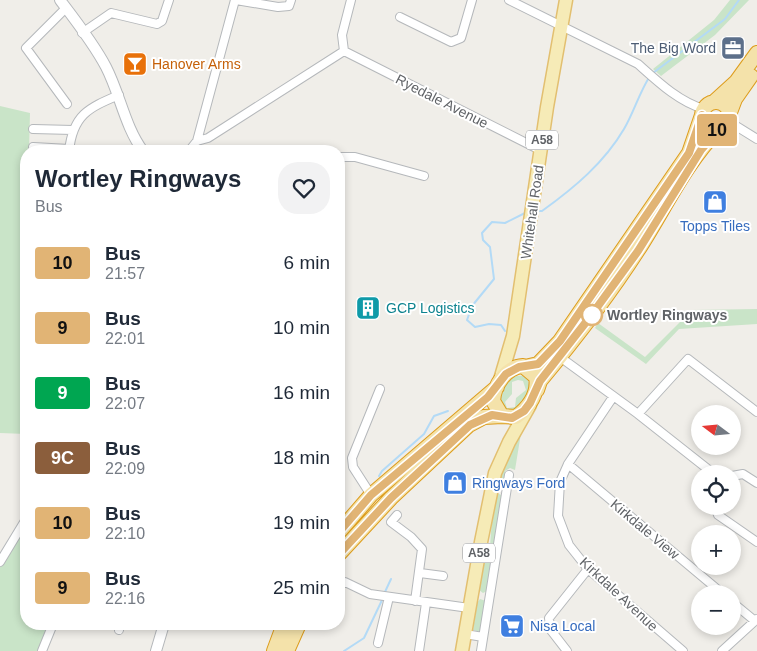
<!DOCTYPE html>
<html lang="en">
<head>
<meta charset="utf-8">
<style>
  body { margin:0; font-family:Helvetica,sans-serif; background:#f2f2f3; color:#1f2937; height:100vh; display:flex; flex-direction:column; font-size:19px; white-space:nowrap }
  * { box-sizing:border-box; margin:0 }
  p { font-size:16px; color:#747a83 }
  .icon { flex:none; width:28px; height:28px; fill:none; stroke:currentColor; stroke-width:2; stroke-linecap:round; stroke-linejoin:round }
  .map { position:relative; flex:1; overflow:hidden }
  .side { position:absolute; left:20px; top:145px; width:325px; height:485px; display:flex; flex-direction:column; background:#fff; border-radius:20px; box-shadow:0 2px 8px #0003 }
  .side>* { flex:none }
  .badge { padding:0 10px; border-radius:4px; font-size:18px; line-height:32px }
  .needle { width:32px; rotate:286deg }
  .fabs { position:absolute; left:691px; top:405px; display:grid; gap:10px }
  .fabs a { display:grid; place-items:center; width:50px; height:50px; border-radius:50%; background:#fff; box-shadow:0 2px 8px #0003; font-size:25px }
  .map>.badge { position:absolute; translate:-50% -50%; box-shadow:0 0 0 2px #fff }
  .round { display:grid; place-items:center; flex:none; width:52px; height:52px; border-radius:20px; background:#f2f2f3 }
  .headline { display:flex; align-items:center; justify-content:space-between; height:85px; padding:0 15px }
  h1 { font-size:24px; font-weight:800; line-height:38px }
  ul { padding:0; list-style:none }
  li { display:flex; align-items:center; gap:15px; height:65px; padding:0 15px }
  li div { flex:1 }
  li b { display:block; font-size:19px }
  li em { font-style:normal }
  li .badge { min-width:55px; font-weight:700; text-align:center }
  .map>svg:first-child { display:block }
  .green { fill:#c9e4c8; fill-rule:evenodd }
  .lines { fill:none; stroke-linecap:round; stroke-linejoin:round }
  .stream { stroke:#b3daf6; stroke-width:2 }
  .minor-casing { stroke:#b5b8bb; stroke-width:10 }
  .tertiary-casing { stroke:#b5b8bb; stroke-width:12 }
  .primary-casing { stroke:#e2bf70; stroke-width:15 }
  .trunk-casing { stroke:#dd9c1b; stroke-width:16 }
  .minor { stroke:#fff; stroke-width:8 }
  .tertiary { stroke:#fff; stroke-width:10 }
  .primary { stroke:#f6ebb7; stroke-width:12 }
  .trunk { stroke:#f4e2aa; stroke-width:14 }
  .line-casing { stroke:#fff; stroke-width:11 }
  .line { stroke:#e1b475; stroke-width:8 }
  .stop-dot { fill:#fff; stroke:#e1b475; stroke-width:2.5 }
  .labels { text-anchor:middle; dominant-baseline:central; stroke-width:4; stroke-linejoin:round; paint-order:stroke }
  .shield { fill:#fff; stroke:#909295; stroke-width:1 }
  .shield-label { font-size:12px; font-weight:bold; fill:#606367 }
  .service-label { font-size:14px; fill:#4e5e75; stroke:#fff; text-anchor:end }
  .food-label { font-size:14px; fill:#c56008; stroke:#fff; text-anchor:start }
  .street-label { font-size:14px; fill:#606367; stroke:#fff }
  .shop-label { font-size:14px; fill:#366cbe; stroke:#fff; text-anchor:start }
  .culture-label { font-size:14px; fill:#0d838f; stroke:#fff; text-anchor:start }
  .stop-label { font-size:14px; font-weight:bold; fill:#606367; stroke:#fff; text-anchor:start }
</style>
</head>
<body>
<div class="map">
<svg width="757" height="651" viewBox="0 0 757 651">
  <rect width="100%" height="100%" fill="#f0eee9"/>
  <path class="green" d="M 730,0 L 749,0 L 715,35 L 661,76 L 653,69 L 714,20 Z
    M 0,106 L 30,113 L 29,151 L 26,151 L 26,189 L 23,214 L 26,215 L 26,434 L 0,433 Z
    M 757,309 L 757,324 L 679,329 L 646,364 L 595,328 L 598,323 L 645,357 L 692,310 Z
    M 523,376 L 528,380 L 530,389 L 520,408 L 512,414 L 500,405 C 501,391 506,374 523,376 ZM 518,380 L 523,381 L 526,390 L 516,398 L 515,407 L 507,408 L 505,402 L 512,394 L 512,382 Z
    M 521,433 L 515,470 L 510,468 L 505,471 L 507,476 L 504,488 L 502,487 L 499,484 L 500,477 Z
    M 497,493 L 503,496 L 487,591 L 483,593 L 479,590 L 484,559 L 490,546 L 492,519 L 491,511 Z
    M 26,520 L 26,624 L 53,624 L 42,651 L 0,651 L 0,567 Z
    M 480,599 L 486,601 L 481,632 L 473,630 L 477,603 Z"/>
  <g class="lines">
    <path class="stream" d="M 653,73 L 725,19 L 739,0
      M 538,211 L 542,211 C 574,188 604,163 624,129 C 634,112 639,93 650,76
      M 505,331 L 501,325 L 489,324 L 475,327 L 467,320 L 472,306 L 494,279 L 490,247 L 483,240 L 482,233 L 492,222 L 505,223 L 525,213
      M 379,476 L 382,471 L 424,434 L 434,416 L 448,411
      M 384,594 L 391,579
      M 344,651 L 364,638 L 383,598"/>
    <defs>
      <path id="minor" d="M 236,0 L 278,7 L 289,6 L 291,0
        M 509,0 L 638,64 C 657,81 679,102 704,109
        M 66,8 L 26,48 L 67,104
        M 400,17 L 451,42 L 461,38 L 472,0
        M 82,33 L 111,13 L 157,24 L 162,21 L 169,0
        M 344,51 L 540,150
        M 344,51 L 342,35 L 351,0
        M 728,121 L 757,139
        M 33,129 L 73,130
        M 197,141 L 235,0
        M 33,147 L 69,149
        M 69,151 C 73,115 88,108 119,95
        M 189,151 L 197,141 L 208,138 L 344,51
        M 339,157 L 355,157 L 424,176
        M 560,357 L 638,414 L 714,474
        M 613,397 L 568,464 L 560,482 L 558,516 L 569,545 L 588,569 L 683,651
        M 638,414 L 688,359 L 757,412
        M 568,464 L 723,594
        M 732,476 L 743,474 L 757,483
        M 371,495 L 353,467 L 352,458 L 380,389
        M 715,506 L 718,515 L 757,542
        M 397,515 L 391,522 L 411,537 L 422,549 L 415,601
        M 0,562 L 26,519
        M 420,573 L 443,576
        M 339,586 L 345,582 L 370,594 L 469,608
        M 732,602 L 755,621
        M 119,630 L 120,624
        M 465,634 L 483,637
        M 378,643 L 389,597
        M 42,651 L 53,624
        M 419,651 L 426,603
        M 481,651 L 509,475
        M 567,651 L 550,629 L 549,618 L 588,569
        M 722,651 L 757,619"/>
      <path id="tertiary" d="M 60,0 C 76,21 94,44 106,67 C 120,94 125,127 143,151
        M 156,651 L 164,624"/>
      <path id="primary" d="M 500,380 L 513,336 L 547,107 L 566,0
        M 462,651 L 481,542 L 495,473 L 509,442 L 530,405"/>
      <path id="trunk" d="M 714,102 L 736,82 L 757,53
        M702 116a14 14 0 1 1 28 0a14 14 0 1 1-28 0Z
        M 729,115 L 735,99 L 751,76
        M 523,366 L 536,377 C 539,393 529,407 516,417 L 502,416 L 493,401 C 494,385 506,367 523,366 Z
        M 525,367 L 538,364 L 560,341 L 689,153 L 702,115
        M 537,390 L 540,381 C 575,339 609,295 638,250 C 664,210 685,163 719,129
        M 339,532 L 371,495 L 497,387
        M 339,554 L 391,498 L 469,425 L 484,417 L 502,416
        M 274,651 L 284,624
        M 287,651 L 299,624"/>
    </defs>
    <use href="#minor" class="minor-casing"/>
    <use href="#tertiary" class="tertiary-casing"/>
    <use href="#primary" class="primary-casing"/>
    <use href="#trunk" class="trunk-casing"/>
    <use href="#minor" class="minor"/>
    <use href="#tertiary" class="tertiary"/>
    <use href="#primary" class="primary"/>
    <use href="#trunk" class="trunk"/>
  </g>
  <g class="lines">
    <defs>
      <path id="line" d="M 339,532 L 371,495 L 488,397 L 506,374 L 519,367 L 538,364 L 560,341 L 689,153 L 702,115 L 707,127 L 719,129 L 701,150 L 638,251 L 590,317 L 540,381 L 530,403 L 524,411 L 512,418 L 492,415 L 470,425 L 391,498 L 339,554"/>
    </defs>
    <use href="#line" class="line-casing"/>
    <use href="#line" class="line"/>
  </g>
  <defs>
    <symbol id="office-square" viewBox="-11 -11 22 22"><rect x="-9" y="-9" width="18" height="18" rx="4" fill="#5c6f8a" stroke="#fff"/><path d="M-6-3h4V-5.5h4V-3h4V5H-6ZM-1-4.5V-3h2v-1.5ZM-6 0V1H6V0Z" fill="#fff"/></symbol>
    <symbol id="bar-square" viewBox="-11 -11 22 22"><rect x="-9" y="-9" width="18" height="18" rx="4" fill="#e8710a" stroke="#fff"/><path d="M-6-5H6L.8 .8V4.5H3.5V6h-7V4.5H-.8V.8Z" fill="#fff"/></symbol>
    <symbol id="shop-square" viewBox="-11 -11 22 22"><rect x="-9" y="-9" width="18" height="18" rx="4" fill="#3f7fe0" stroke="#fff"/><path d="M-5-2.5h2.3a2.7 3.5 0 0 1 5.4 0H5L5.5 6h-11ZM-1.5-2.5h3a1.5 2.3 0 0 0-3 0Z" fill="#fff"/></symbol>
    <symbol id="building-square" viewBox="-11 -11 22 22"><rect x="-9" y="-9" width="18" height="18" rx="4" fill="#0f9aa8" stroke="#fff"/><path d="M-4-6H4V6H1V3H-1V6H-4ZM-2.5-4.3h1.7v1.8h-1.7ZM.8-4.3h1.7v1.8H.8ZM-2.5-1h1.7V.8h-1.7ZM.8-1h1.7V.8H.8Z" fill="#fff"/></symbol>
    <symbol id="supermarket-square" viewBox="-11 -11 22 22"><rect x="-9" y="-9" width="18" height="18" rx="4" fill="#3f7fe0" stroke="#fff"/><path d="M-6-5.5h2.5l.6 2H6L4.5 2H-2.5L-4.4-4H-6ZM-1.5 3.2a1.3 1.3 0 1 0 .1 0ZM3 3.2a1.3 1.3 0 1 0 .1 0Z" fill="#fff"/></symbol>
  </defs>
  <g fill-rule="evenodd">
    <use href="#office-square" x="719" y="34" width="28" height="28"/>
    <use href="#bar-square" x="121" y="50" width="28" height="28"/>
    <use href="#shop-square" x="701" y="188" width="28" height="28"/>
    <use href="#building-square" x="354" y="294" width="28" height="28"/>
    <use href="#shop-square" x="441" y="469" width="28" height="28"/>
    <use href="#supermarket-square" x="498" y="612" width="28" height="28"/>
  </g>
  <circle class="stop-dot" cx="592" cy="315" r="10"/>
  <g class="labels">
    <g class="shield">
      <rect x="526" y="130.5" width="32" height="19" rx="4"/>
      <rect x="463" y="543.5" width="32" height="19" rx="4"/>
    </g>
    <g class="shield-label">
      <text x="542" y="140">A58</text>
      <text x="479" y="553">A58</text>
    </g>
    <g class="service-label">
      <text x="716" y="48">The Big Word</text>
    </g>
    <g class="food-label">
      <text x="152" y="64">Hanover Arms</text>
    </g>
    <g class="street-label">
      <text transform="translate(442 101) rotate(27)">Ryedale Avenue</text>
      <text transform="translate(532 212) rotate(-82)">Whitehall Road</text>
      <text transform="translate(645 529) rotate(40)">Kirkdale View</text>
      <text transform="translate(619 594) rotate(43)">Kirkdale Avenue</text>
    </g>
    <g class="shop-label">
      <text x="715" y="226" text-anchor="middle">Topps Tiles</text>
      <text x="472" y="483">Ringways Ford</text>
      <text x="530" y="626">Nisa Local</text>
    </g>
    <g class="culture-label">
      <text x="386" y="308">GCP Logistics</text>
    </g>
    <g class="stop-label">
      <text x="607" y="315">Wortley Ringways</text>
    </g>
  </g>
</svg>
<div class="fabs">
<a><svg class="needle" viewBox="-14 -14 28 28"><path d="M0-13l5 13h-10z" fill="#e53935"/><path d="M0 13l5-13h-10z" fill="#747a83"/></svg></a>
<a><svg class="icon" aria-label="locate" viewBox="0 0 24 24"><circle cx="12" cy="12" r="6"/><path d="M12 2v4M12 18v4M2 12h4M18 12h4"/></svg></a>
<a>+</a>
<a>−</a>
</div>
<b class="badge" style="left:717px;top:130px;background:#e1b475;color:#111">10</b>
<section class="side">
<div class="headline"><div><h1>Wortley Ringways</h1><p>Bus</p></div><a class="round"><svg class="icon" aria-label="heart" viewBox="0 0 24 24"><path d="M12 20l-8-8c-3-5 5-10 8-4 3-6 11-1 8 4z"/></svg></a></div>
<ul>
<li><span class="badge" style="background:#e1b475;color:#111">10</span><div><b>Bus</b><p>21:57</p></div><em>6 min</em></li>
<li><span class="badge" style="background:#e1b475;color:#111">9</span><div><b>Bus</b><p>22:01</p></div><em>10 min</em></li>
<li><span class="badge" style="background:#00a651;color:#fff">9</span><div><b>Bus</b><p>22:07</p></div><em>16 min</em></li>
<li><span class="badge" style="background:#8b5e3c;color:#fff">9C</span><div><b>Bus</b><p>22:09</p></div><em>18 min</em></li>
<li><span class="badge" style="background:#e1b475;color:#111">10</span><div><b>Bus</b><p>22:10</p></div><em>19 min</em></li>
<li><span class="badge" style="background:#e1b475;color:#111">9</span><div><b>Bus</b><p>22:16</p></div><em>25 min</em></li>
</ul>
</section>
</div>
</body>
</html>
